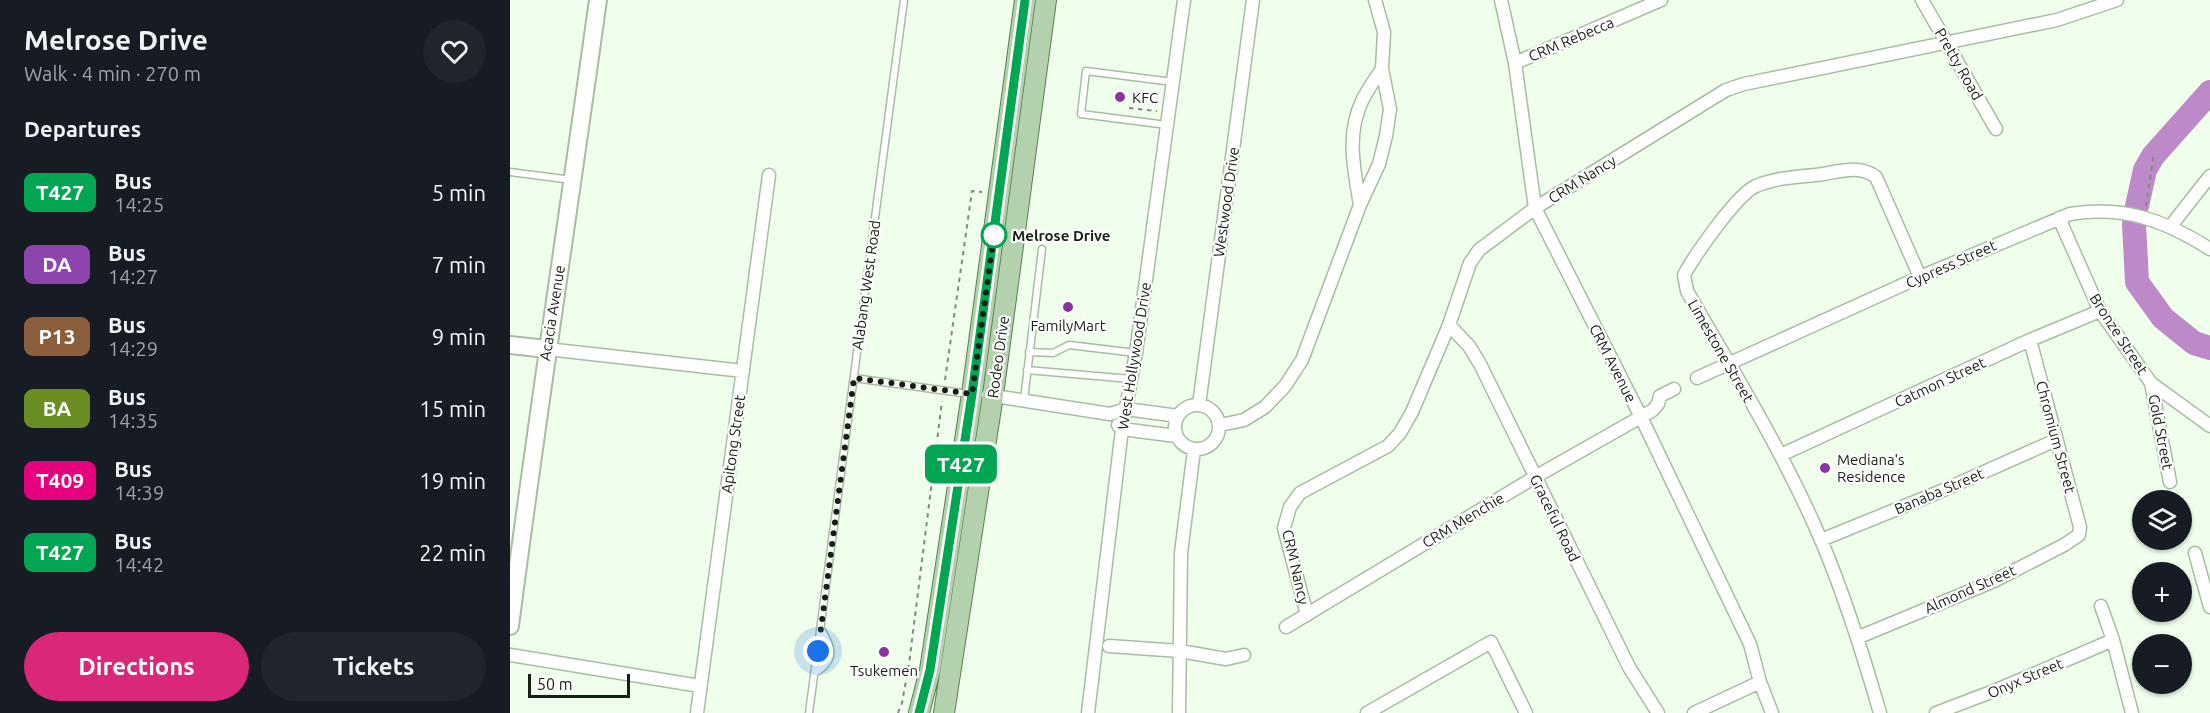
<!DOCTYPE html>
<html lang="en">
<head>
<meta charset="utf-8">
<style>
  body { margin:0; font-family:Ubuntu,sans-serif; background:#20242c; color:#f1f3f6; height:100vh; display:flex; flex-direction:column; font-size:22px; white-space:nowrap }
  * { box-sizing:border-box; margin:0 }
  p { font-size:20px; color:#9ea1a6 }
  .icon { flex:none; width:33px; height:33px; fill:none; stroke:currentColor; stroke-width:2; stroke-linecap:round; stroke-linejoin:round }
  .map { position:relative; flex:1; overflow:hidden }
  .drawer { display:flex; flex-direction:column; background:#171b24; width:510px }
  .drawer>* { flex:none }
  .badge { padding:0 12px; border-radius:9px; font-size:21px; line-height:39px }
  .controls { position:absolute; left:1622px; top:490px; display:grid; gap:12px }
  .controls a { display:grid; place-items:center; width:60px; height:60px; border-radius:50%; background:#171b24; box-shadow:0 2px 4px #0004; font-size:30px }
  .scale { position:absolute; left:18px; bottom:15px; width:102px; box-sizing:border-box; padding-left:6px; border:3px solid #171f15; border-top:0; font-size:16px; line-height:21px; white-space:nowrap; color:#171f15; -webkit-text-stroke:4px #fff; paint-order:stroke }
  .you { position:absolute; width:30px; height:30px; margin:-15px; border:4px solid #fff; border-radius:50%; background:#1a73e8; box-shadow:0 0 0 9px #1a73e833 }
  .map>.badge { position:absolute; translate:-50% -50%; box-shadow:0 0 0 3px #fff }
  h2 { padding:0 24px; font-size:22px; line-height:54px }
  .round { display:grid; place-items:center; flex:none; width:63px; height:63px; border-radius:32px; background:#20242c }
  .overview { display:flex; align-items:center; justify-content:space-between; height:102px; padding:0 24px }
  h1 { font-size:28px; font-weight:600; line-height:45px }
  .button { display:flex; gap:12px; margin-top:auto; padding:12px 24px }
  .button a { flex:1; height:69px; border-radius:36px; background:#db2777; color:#fff; font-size:24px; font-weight:600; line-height:69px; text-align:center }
  .button a+a { background:#20242c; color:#f1f3f6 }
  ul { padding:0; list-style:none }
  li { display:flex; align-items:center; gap:18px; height:72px; padding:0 24px }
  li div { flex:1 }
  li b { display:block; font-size:22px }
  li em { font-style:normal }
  li .badge { min-width:66px; font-weight:700; text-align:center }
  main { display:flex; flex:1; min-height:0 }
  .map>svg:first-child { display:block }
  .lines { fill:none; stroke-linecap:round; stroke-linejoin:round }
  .river { stroke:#bd89c8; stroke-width:24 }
  .lane-casing { stroke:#a7bda2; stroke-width:9 }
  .street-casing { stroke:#a7bda2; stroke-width:15 }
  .secondary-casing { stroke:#a7bda2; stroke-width:20 }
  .primary-casing { stroke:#5b7f53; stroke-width:22 }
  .path { stroke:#808b7d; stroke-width:2; stroke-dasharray:4.5 4.5; stroke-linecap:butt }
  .lane { stroke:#fff; stroke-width:6 }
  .street { stroke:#fff; stroke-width:12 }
  .secondary { stroke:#fff; stroke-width:16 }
  .primary { stroke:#b3d1ac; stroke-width:20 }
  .line-casing { stroke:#fff; stroke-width:14 }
  .line { stroke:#00a651; stroke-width:9 }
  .walk { stroke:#171f15; stroke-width:6; stroke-dasharray:0 10.8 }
  .poi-dot { fill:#8c339f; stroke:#fff; stroke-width:2 }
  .stop-dot { fill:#fff; stroke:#00a651; stroke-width:3 }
  .labels { text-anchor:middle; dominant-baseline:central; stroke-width:4.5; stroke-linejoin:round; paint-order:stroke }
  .street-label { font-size:15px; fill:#171f15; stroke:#fff }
  .poi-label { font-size:15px; fill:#171f15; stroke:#fff; text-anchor:start }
  .stop-label { font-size:15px; font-weight:bold; fill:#171f15; stroke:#fff; text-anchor:start }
</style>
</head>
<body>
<main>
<section class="drawer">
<div class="overview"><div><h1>Melrose Drive</h1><p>Walk · 4 min · 270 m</p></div><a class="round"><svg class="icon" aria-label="heart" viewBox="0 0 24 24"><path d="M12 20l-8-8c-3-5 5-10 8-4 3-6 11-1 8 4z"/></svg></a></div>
<h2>Departures</h2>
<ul>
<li><span class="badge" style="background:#00a651;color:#fff">T427</span><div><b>Bus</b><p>14:25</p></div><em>5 min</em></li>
<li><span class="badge" style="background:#8e44ad;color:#fff">DA</span><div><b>Bus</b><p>14:27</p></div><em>7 min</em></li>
<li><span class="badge" style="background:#8b5e3c;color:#fff">P13</span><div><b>Bus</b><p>14:29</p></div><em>9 min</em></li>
<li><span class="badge" style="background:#6b8e23;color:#fff">BA</span><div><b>Bus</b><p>14:35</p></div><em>15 min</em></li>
<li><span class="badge" style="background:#e6007e;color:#fff">T409</span><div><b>Bus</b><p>14:39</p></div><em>19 min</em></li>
<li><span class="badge" style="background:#00a651;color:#fff">T427</span><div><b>Bus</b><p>14:42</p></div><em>22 min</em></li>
</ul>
<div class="button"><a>Directions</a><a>Tickets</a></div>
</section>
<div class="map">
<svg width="1700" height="713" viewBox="0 0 1700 713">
  <rect width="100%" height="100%" fill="#f0feec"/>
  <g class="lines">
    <path class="river" d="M 1627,206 L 1635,170 L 1643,156 L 1700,92
      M 1624,224 L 1627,282 L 1653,318 L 1684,343 L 1700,348"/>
    <defs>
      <path id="lane" d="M 657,125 L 571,114 L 576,71 L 663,82
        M 0,172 L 62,180
        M 519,352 L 543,353 L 559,345 L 626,353
        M 517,370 L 621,379
        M 344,378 L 459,394
        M 514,400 L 532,249
        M 305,673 C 326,660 323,648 311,629
        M 299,713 L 394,0"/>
      <path id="street" d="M 991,0 L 1005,63 L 1025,208 L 1131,417 L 1240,644 L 1250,682 L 1262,713
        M 1412,0 L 1486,129
        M 1005,63 L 1151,0
        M 850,205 C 844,169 836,135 852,101 C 857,90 865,79 872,69
        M 1549,218 L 1590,311 L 1641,383 L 1700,426
        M 1660,227 L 1700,176
        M 939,325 L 959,346 L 970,364 L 1119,667 L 1148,713
        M 37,349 L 233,371
        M 1187,378 L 1410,277 L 1560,214 C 1614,205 1656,221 1700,249
        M 1641,383 L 1660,482
        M 478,395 L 600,414 L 616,409 L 668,416
        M665 427a22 22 0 1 1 44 0a22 22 0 1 1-44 0Z
        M 689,405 L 743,0
        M 608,425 L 612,429 L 666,436
        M 710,425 L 734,420 L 755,407 L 775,386 L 792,360 L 850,205 L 869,164 L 876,136 L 880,109 L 872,69 L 874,32 L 865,0
        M 1271,455 L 1520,340 L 1590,311
        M 1311,540 L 1429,492 L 1546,440
        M 1685,553 L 1700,607
        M 1591,606 L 1603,640 L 1622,713
        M 797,615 L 774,528 L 780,507 L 790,493 L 878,446 L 890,433 L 902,412 L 939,325 L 960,263 L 969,250 L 1025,208 L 1216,90 L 1234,84 L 1547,20 L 1607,0
        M 776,627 L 1025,477 L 1143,410 L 1148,404 L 1150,396 L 1164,389
        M 1349,637 L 1484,581 L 1554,545 L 1569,535 L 1570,527 L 1520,340
        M 599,646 L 670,651 L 716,659 L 734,655
        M 0,655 L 190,686
        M 187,713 L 259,175
        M 578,713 L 612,429 L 626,353 L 674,0
        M 669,713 L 671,553 L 684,450
        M 857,713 L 981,642 L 1016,713
        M 1184,713 L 1250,682
        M 1370,713 C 1353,654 1335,596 1311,540 C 1274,453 1224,373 1177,291 L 1174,275 C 1185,255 1227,194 1246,186 C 1266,177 1292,177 1313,174 C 1332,171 1350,165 1366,177 L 1410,277
        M 1426,713 L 1489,689 L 1603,640"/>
      <path id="secondary" d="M 0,345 L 37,349
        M 0,626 C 27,417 59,209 88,0"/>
      <path id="primary" d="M 409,713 L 420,670 L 462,394 L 515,0
        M 434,713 L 483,395 L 536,0"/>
    </defs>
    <use href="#lane" class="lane-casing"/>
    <use href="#street" class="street-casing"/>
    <use href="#secondary" class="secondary-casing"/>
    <use href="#primary" class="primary-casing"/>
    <path class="path" d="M 619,108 L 647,111
      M 1636,206 L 1644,153
      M 435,380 L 462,191 L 472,192
      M 388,713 L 392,703 L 399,664 L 432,401"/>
    <use href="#lane" class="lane"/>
    <use href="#street" class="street"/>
    <use href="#secondary" class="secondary"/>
    <use href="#primary" class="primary"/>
  </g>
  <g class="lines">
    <defs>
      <path id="line" d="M 409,713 L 420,670 L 462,394 L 515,0"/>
    </defs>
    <use href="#line" class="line-casing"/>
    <use href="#line" class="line"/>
    <path class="walk" d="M 308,651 L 344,378 L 462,394 L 484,235"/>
  </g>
  <g class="poi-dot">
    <circle cx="610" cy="97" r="6"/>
    <circle cx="558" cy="307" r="6"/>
    <circle cx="1315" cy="468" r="6"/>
    <circle cx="374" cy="652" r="6"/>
  </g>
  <circle class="stop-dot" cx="484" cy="235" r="12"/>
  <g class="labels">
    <g class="street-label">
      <text transform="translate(1061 39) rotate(-23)">CRM Rebecca</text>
      <text transform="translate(1449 64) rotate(60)">Pretty Road</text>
      <text transform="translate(1072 179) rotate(-32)">CRM Nancy</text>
      <text transform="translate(716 202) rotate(-82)">Westwood Drive</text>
      <text transform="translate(1441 264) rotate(-24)">Cypress Street</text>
      <text transform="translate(356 285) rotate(-82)">Alabang West Road</text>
      <text transform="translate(42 313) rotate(-81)">Acacia Avenue</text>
      <text transform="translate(1609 334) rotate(57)">Bronze Street</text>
      <text transform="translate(1211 351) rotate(60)">Limestone Street</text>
      <text transform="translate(624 356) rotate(-81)">West Hollywood Drive</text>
      <text transform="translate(488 357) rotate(-82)">Rodeo Drive</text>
      <text transform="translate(1103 363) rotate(63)">CRM Avenue</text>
      <text transform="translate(1430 382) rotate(-25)">Catmon Street</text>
      <text transform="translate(1651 432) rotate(79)">Gold Street</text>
      <text transform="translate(1546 437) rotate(75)">Chromium Street</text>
      <text transform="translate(223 444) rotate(-82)">Apitong Street</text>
      <text transform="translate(1429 491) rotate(-23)">Banaba Street</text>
      <text transform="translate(1045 518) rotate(64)">Graceful Road</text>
      <text transform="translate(953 520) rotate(-31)">CRM Menchie</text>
      <text transform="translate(786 567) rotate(77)">CRM Nancy</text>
      <text transform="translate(1460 589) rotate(-24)">Almond Street</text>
      <text transform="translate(1515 678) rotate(-23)">Onyx Street</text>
    </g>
    <g class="poi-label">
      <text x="622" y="97">KFC</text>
      <text x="558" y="325" text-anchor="middle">FamilyMart</text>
      <text x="1327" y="459">Mediana's<tspan x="1327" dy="17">Residence</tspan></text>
      <text x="374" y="670" text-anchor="middle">Tsukemen</text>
    </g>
    <g class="stop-label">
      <text x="502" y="235">Melrose Drive</text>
    </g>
  </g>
</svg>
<div class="controls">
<a><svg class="icon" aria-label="layers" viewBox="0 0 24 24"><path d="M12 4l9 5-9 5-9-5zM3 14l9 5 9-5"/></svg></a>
<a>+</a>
<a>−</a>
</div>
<div class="scale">50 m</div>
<div class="you" style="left:308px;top:651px"></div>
<b class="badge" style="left:451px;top:464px;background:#00a651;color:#fff">T427</b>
</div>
</main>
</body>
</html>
